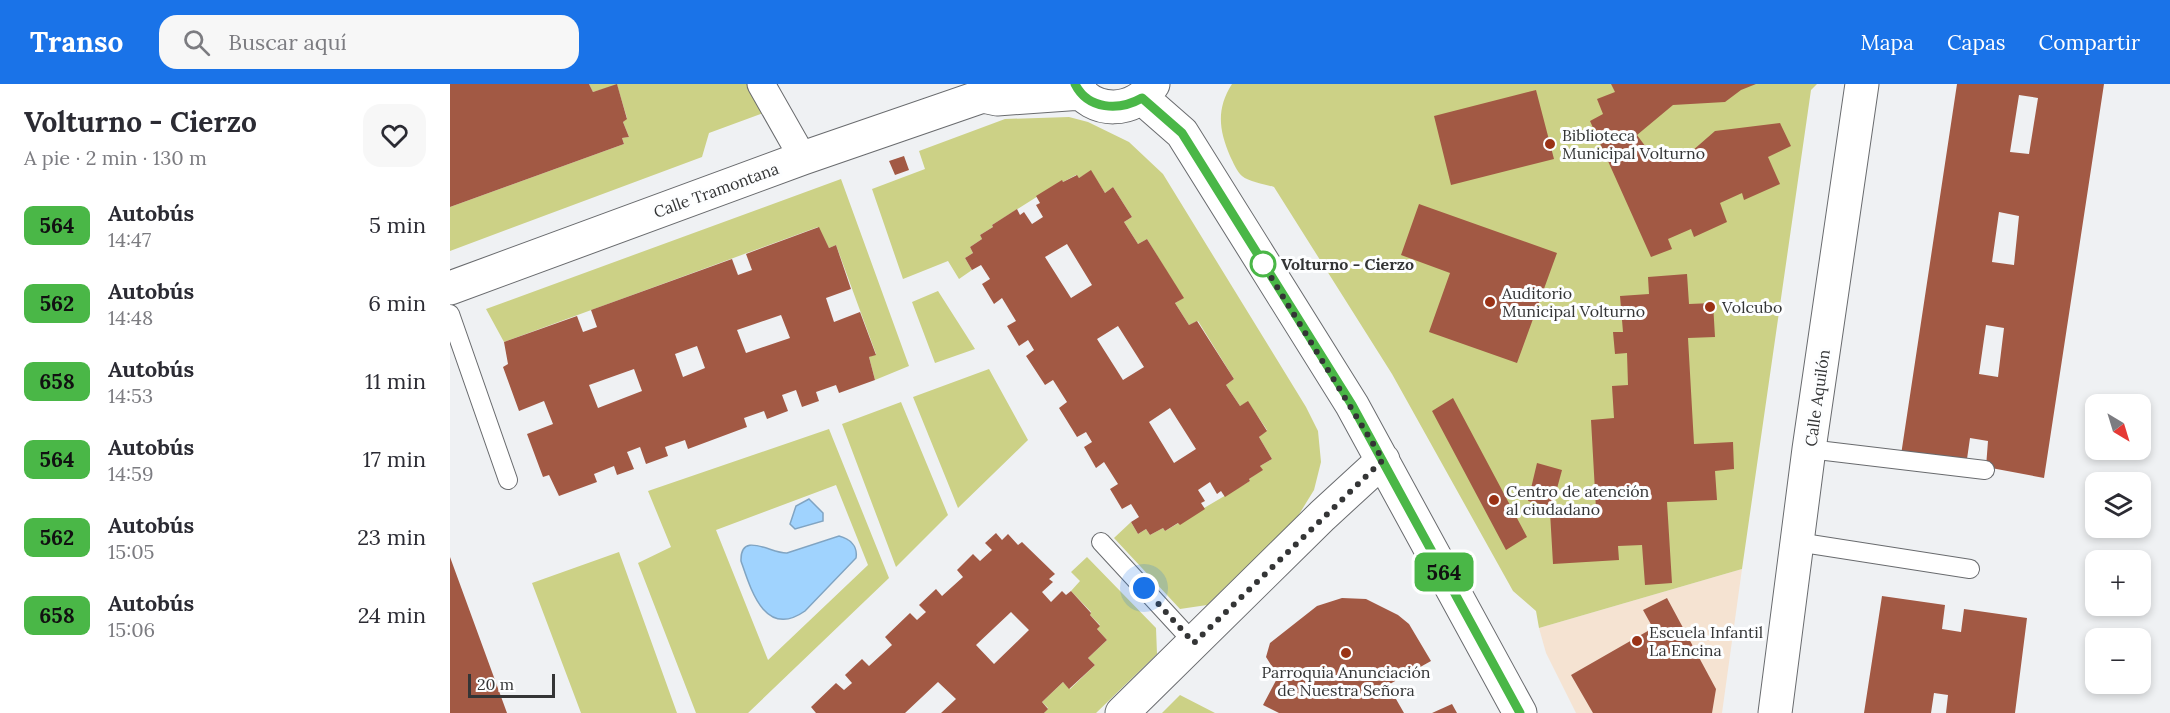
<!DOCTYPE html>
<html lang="es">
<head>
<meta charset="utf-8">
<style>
  body { margin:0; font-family:Lora,serif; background:#f7f7f7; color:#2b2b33; height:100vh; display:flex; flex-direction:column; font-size:22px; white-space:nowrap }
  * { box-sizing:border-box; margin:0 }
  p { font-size:20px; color:#7c7c81 }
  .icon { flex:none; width:33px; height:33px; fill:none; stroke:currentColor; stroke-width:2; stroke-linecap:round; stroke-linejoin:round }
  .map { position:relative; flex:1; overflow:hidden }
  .panel { display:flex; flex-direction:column; background:#fff; width:450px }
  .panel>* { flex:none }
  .badge { padding:0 12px; border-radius:9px; font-size:21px; line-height:39px }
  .needle { width:39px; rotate:142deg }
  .buttons { position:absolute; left:1635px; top:310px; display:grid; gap:12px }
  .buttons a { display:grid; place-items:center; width:66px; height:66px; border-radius:12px; background:#fff; box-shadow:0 3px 9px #0003; font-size:30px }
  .scale { position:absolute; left:18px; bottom:15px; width:87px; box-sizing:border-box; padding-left:6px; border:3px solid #343536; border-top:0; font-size:16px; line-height:21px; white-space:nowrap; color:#343536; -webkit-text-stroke:4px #fdfeff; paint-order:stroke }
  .you { position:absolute; width:30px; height:30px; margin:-15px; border:4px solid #fff; border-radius:50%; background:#1a73e8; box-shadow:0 0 0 9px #1a73e833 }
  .map>.badge { position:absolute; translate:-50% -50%; box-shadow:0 0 0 3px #fff }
  .round { display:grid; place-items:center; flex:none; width:63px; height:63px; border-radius:18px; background:#f7f7f7 }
  .headline { display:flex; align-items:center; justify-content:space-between; height:102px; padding:0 24px }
  h1 { font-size:28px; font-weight:700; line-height:45px }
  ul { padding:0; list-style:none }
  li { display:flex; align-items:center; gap:18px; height:78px; padding:0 24px }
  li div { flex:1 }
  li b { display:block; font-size:22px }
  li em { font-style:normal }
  li .badge { min-width:66px; font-weight:700; text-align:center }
  header { display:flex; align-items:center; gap:36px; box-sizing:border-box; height:84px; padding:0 30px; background:#1a73e8; color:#fff }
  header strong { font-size:28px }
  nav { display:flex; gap:33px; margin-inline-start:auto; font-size:21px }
  .search { width:420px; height:54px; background:#f7f7f7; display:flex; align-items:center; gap:15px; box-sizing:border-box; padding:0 21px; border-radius:18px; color:#7c7c81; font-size:22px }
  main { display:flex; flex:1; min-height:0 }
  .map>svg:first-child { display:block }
  .education { fill:#f5e3d2 }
  .green { fill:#ccd186; fill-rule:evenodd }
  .water { fill:#a0d3fe; stroke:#80a4c2; stroke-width:1.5 }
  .building { fill:#a25944; fill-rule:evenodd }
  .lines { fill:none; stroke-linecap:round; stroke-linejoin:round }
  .service-casing { stroke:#696b6e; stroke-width:20 }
  .pedestrian-casing { stroke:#696b6e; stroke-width:29 }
  .minor-casing { stroke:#696b6e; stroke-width:35 }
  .service { stroke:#fff; stroke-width:18 }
  .pedestrian { stroke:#fff; stroke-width:27 }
  .minor { stroke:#fff; stroke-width:33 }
  .line-casing { stroke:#fff; stroke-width:14 }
  .line { stroke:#4ab747; stroke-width:9 }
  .walk { stroke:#343536; stroke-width:6; stroke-dasharray:0 10.8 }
  .poi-dot { fill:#9a3216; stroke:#fdfeff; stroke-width:2 }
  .stop-dot { fill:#fff; stroke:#4ab747; stroke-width:3 }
  .labels { text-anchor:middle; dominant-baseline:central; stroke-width:6; stroke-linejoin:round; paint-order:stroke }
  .poi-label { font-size:16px; fill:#343536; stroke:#fdfeff; text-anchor:start }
  .street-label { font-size:16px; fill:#343536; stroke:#fdfeff }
  .stop-label { font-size:16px; font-weight:bold; fill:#343536; stroke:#fdfeff; text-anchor:start }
</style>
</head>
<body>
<header>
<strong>Transo</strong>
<div class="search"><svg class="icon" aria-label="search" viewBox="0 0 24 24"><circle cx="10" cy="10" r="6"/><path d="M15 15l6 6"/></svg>Buscar aquí</div>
<nav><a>Mapa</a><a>Capas</a><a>Compartir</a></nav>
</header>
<main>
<section class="panel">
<div class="headline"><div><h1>Volturno - Cierzo</h1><p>A pie · 2 min · 130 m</p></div><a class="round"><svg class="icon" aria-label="heart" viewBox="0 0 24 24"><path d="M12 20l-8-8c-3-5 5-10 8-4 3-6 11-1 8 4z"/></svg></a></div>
<ul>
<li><span class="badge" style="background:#4ab747;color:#111">564</span><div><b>Autobús</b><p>14:47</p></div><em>5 min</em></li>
<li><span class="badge" style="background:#4ab747;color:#111">562</span><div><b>Autobús</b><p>14:48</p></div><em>6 min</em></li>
<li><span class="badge" style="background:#4ab747;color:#111">658</span><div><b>Autobús</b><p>14:53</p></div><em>11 min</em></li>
<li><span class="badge" style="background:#4ab747;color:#111">564</span><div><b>Autobús</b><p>14:59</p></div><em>17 min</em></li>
<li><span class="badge" style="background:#4ab747;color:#111">562</span><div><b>Autobús</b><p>15:05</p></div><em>23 min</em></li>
<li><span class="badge" style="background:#4ab747;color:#111">658</span><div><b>Autobús</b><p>15:06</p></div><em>24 min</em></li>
</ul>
</section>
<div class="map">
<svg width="1720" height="629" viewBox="0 0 1720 629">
  <rect width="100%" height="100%" fill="#eff1f3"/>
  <path class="education" d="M 1292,485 L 1272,629 L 1126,629 L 1096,569 L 1089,544 Z"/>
  <path class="green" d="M 139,0 L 302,0 L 316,28 L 259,49 L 252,73 L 0,167 L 0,123 L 174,60 L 172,54 L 179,53 L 173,38 L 177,34 L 167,1 L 143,8 Z
    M 782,0 L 1367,0 L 1361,6 L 1292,485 L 1089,544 L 1086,527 L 1063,507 L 942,290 L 824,103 C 815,100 799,98 792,92 C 787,88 783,78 780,72 C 769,46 766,25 782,0 Z
    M 619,33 L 638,38 L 679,58 L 713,90 L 856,323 L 868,347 L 871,378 L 864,406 L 848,432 L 757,521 L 730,525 L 664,454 L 681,438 L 688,450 L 696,445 L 700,451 L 713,444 L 715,447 L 800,397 L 799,395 L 812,386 L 810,382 L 822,375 L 809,353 L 817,346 L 798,318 L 790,322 L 776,301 L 784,295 L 748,237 L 739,241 L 725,219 L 733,214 L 697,155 L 688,160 L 674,138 L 682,133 L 663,103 L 655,109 L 641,87 L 629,94 L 626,91 L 613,98 L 612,97 L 542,141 L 543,143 L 530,151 L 532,155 L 520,163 L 523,169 L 515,174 L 522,186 L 509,195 L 498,177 L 453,195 L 422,105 L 475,85 L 469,67 L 555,35 Z
    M 391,95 L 459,282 L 425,296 L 419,273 L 426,270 L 386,161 L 379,164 L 368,143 L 54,258 L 36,225 Z
    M 488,207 L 525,265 L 485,279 L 462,218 Z
    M 539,285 L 578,356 L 508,424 L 463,313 Z
    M 451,318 L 498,431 L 446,483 L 392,340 Z
    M 379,345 L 439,494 L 298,629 L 246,629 L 188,479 L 221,463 L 198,407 ZM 386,401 L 418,481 L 318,576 L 266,446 Z
    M 169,468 L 227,629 L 131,629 L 82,499 Z
    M 637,473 L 706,544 L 707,570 L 646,629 L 594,629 L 598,624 L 592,618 L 613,598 L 620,605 L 645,581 L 638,574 L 657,556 L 647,545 L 650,541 L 640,531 L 641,528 L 621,507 L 630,497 L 621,488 Z
    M 730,611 L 765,629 L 712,629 Z"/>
  <path class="water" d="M 359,415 L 373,429 L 373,437 L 345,445 L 340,440 L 346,422 Z
    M 389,452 C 400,455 408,462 406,474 L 355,527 C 315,555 301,506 291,477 C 290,446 322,470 337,469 Z"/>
  <path class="building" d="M 0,0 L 139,0 L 143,8 L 167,0 L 177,35 L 173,38 L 179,53 L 172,54 L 174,60 L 0,123 Z
    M 1161,0 L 1306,0 L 1291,6 L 1275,18 L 1223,21 L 1187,51 L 1207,78 L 1242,67 L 1265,47 L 1330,39 L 1341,62 L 1318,73 L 1330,100 L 1294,116 L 1292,109 L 1270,119 L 1277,138 L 1244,153 L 1241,145 L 1218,155 L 1222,165 L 1201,173 L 1140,37 L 1153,30 L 1147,15 L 1165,8 Z
    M 1507,0 L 1654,0 L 1594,394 L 1536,383 L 1538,357 L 1520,354 L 1516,382 L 1451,371 ZM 1569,11 L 1588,14 L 1579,70 L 1560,68 ZM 1549,128 L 1569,132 L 1564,181 L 1542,178 ZM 1536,241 L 1554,244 L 1548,293 L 1529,290 Z
    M 1086,6 L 1104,75 L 1001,101 L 984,32 Z
    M 454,72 L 459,86 L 445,91 L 439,77 Z
    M 641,86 L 655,109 L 663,103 L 682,133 L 674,138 L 688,160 L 697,155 L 734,214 L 725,219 L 739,241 L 747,237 L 784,295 L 776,301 L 790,322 L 798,317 L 817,347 L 809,353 L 822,375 L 810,382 L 813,386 L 799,395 L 800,397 L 775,413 L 771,407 L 767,410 L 760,398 L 748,406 L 755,417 L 751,419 L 755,425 L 730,441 L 728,439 L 715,447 L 713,444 L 700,451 L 696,445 L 688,450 L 681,438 L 689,433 L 681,420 L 672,425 L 660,405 L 668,400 L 654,378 L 646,384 L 634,363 L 642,358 L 636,348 L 627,353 L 609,324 L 617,318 L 603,296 L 595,301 L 576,272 L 584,266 L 578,256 L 569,262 L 557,242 L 566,237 L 552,214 L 544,220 L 532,200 L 540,195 L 531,181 L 522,186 L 515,174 L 523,169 L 520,163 L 532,155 L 530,151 L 543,143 L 542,141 L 567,125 L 570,131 L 574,128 L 582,140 L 593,133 L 586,121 L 590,119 L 586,112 L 612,96 L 613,98 L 627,91 L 629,94 ZM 617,160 L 642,201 L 621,214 L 595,173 ZM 668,242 L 694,283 L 673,296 L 647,255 ZM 720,324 L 746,365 L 724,379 L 699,338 Z
    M 969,120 L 1107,169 L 1067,279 L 979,248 L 1000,189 L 951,171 Z
    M 369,143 L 379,164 L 386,161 L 401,205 L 376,214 L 384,238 L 410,228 L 426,271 L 419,273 L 425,296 L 389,309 L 386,301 L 366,308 L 369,317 L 352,323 L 346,306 L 332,311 L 338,327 L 317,335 L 314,327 L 294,334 L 297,343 L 238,365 L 235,356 L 215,363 L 218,372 L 196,380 L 190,363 L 177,368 L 184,385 L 167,391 L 164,382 L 144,390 L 147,398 L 109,412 L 99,391 L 93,393 L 77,350 L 103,340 L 94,317 L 69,327 L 53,283 L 58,280 L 54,258 L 127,232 L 133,248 L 147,243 L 141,226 L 282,175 L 288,191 L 302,186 L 296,170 ZM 331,231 L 340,254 L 296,269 L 287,246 ZM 247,262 L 255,284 L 233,293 L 225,270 ZM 184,285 L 192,307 L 148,324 L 139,301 Z
    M 1237,190 L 1239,220 L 1263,219 L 1265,253 L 1238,254 L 1244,360 L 1283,358 L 1284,385 L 1265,387 L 1267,416 L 1217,418 L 1222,499 L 1195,501 L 1192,461 L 1168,462 L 1169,476 L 1103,480 L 1100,428 L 1146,425 L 1141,336 L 1164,334 L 1162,302 L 1178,301 L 1177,269 L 1165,270 L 1163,248 L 1173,248 L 1170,212 L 1199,210 L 1198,193 Z
    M 1003,314 L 1077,453 L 1056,466 L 982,327 Z
    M 1087,379 L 1112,386 L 1102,423 L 1078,417 Z
    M 546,449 L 552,456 L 558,450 L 568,461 L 572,458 L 605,490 L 599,495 L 603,498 L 592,508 L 601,518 L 612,507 L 616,511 L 621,507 L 641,529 L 640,531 L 650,542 L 647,545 L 657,556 L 638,574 L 645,581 L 619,605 L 613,598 L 592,618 L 598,625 L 594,629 L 491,629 L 506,615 L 488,598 L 455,629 L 366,629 L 361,623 L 386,599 L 394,606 L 402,599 L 395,591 L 412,575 L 419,582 L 442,561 L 435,553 L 460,529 L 467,536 L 476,528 L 469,521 L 486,505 L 492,512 L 513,493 L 507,486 L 523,470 L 530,477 L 542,466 L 535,459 ZM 561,528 L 579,546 L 544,580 L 526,561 Z
    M 0,473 L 57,629 L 0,629 Z
    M 1432,512 L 1495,521 L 1492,545 L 1511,548 L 1514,525 L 1577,534 L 1565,629 L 1496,629 L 1498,611 L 1484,609 L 1481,629 L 1414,629 Z
    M 892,514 L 916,515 L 948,531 L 959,540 L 981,577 L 938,601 L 954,629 L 829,629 L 813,621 L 831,587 L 823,584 L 816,573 L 820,559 L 867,522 Z
    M 1217,514 L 1266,605 L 1262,629 L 1143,629 L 1121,591 L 1203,544 L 1193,526 Z
    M 1002,620 L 1007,629 L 982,629 Z"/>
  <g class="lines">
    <defs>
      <path id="service" d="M 0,230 L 58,396
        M 1359,365 L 1535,386
        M 651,458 L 744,559
        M 1347,458 L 1520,485"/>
      <path id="pedestrian" d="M 311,0 L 353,74"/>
      <path id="minor" d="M 625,0 C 641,31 686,30 703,0
        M 533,12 L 547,15 L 632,9
        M 692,14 L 732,49 L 902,321 L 1070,629
        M 0,204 L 353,74 L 533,12 L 546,0
        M 672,629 L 872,432 L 933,376
        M 1325,629 L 1359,365 L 1412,0"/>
    </defs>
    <use href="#service" class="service-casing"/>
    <use href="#pedestrian" class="pedestrian-casing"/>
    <use href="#minor" class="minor-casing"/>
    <use href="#service" class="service"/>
    <use href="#pedestrian" class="pedestrian"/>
    <use href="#minor" class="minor"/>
  </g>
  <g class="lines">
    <defs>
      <path id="line" d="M 625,0 C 638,26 669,27 692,14 L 732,49 L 902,321 L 1070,629"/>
    </defs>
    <use href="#line" class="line-casing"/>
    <use href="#line" class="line"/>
    <path class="walk" d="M 694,504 L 744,559 L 933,376 L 813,180"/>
  </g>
  <g class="poi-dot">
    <circle cx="1100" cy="60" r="6"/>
    <circle cx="1040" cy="218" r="6"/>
    <circle cx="1260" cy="223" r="6"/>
    <circle cx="1044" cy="416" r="6"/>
    <circle cx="1187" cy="557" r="6"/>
    <circle cx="896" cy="569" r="6"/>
  </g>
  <circle class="stop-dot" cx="813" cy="180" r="12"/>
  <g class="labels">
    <g class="poi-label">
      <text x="1112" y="51">Biblioteca<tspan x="1112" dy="18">Municipal Volturno</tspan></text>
      <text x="1052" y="209">Auditorio<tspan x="1052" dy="18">Municipal Volturno</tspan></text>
      <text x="1272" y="223">Volcubo</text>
      <text x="1056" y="407">Centro de atención<tspan x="1056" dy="18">al ciudadano</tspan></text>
      <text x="1199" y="548">Escuela Infantil<tspan x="1199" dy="18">La Encina</tspan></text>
      <text x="896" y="588" text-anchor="middle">Parroquia Anunciación<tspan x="896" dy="18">de Nuestra Señora</tspan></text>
    </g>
    <g class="street-label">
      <text transform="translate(266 106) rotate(-20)">Calle Tramontana</text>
      <text transform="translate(1367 314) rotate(-82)">Calle Aquilón</text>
    </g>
    <g class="stop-label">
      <text x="831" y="180">Volturno - Cierzo</text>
    </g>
  </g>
</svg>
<div class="buttons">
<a><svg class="needle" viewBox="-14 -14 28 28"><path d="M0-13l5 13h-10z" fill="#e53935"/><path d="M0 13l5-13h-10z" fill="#7c7c81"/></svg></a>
<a><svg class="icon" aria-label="layers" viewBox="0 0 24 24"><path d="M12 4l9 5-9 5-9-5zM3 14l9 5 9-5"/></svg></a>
<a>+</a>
<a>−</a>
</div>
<div class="scale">20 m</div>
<div class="you" style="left:694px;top:504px"></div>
<b class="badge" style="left:994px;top:488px;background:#4ab747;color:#111">564</b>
</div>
</main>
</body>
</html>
